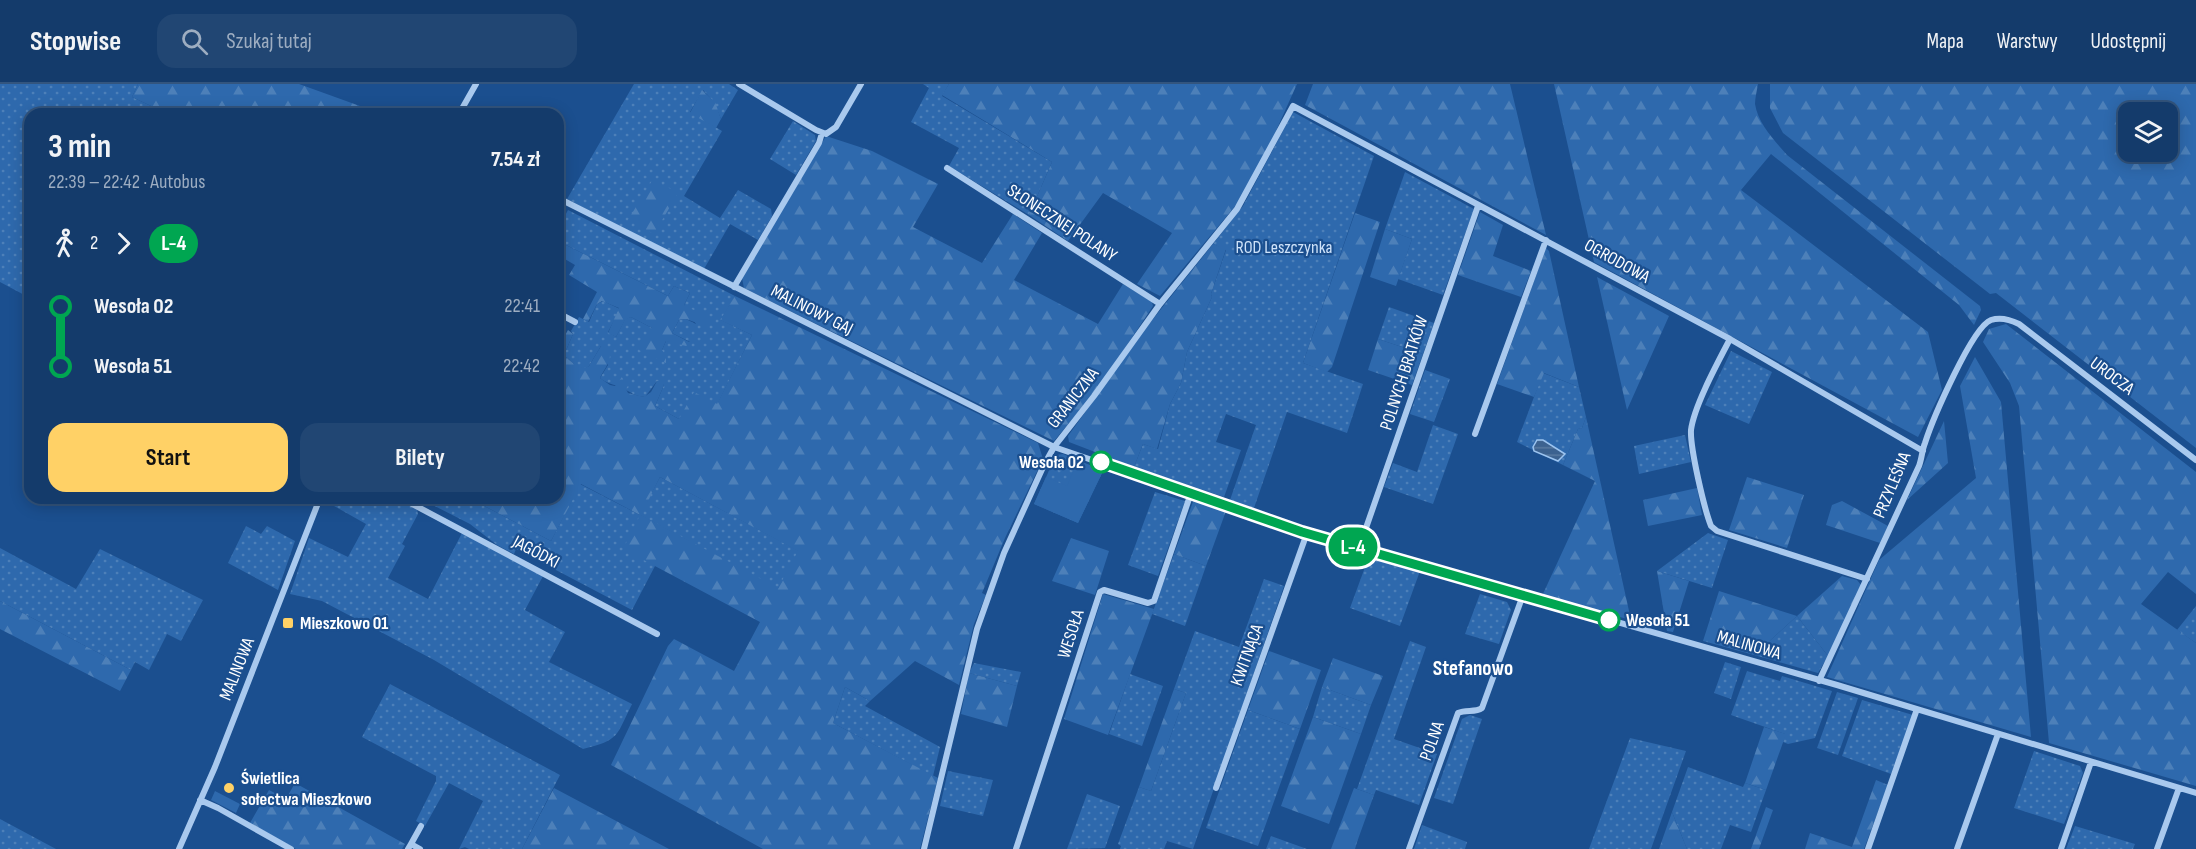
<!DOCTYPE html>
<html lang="pl">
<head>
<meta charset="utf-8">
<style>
  body { margin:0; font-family:"Sofia Sans Condensed",sans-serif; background:#214673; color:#f1f3f6; height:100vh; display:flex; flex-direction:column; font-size:22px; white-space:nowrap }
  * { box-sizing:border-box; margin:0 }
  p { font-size:20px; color:#9dadc1 }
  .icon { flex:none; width:33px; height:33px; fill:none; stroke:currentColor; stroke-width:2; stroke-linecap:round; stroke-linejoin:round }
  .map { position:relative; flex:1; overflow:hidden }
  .sheet { position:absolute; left:24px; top:24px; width:540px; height:396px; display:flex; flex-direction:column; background:#143b6b; border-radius:18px; box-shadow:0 3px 15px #0003,0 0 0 2px #33557e }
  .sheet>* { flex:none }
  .badge { padding:0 12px; border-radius:20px; font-size:21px; line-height:39px }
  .buttons { position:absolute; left:2118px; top:18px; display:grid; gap:12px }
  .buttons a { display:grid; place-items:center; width:60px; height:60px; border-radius:12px; background:#143b6b; box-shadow:0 3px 15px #0003,0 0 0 2px #33557e; font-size:30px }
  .map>.badge { position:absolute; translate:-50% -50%; box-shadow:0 0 0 3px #fff }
  .legs { display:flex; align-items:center; gap:9px; height:66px; padding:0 24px; font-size:20px }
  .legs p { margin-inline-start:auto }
  .summary { display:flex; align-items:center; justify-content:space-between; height:102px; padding:0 24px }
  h1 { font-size:33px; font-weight:700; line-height:45px }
  .action { display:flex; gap:12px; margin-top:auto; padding:12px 24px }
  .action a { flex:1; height:69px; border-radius:18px; background:#ffd166; color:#111; font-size:24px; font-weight:700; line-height:69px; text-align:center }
  .action a+a { background:#214673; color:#f1f3f6 }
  ul { padding:0 24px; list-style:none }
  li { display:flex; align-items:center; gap:21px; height:60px; font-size:22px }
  li i { display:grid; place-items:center; width:9px; height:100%; margin:0 8px; background:currentColor }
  li i::after { content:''; width:15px; height:15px; margin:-8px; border:4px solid; border-radius:50%; background:#143b6b }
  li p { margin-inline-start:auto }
  li:first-child i { background:linear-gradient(#0000 50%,currentColor 0) }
  li:last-child i { background:linear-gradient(currentColor 50%,#0000 0) }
  header { display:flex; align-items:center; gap:36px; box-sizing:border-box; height:84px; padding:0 30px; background:#143b6b; border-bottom:2px solid #33557e }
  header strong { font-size:28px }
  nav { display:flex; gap:33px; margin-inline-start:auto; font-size:21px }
  .search { width:420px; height:54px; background:#214673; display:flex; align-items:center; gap:15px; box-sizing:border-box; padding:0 21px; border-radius:18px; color:#9dadc1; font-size:22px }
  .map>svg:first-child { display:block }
  .grass { fill:url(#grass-dots) }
  .forest { fill:url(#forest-firs); fill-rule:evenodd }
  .park { fill:#2e69ad }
  .water { fill:url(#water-rules); stroke:#9cc4f0; stroke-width:1.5 }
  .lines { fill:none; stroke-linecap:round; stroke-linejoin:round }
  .minor { stroke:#a9c9ee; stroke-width:6 }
  .line-1-casing { stroke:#fff; stroke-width:14 }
  .line-1 { stroke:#00a651; stroke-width:9 }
  .stop-1-dot { fill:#fff; stroke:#00a651; stroke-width:3 }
  .poi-dot { fill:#ffd166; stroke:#1b4f8f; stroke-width:2 }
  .labels { text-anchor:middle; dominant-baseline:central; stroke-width:4.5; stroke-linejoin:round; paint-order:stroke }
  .street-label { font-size:18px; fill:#fff; stroke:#1b4f8f }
  .park-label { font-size:18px; fill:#cfe3fa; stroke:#1b4f8f }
  .stop-label { font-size:18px; font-weight:bold; fill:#fff; stroke:#1b4f8f; text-anchor:end }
  .poi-label { font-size:18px; font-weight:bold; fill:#fff; stroke:#1b4f8f; text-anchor:start }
  .quarter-label { font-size:21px; font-weight:bold; fill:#fff; stroke:#1b4f8f }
</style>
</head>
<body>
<header>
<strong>Stopwise</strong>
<div class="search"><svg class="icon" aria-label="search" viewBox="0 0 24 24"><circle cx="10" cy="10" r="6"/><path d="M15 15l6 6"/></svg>Szukaj tutaj</div>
<nav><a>Mapa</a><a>Warstwy</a><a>Udostępnij</a></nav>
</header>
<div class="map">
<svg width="2196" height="765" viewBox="0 0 2196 765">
  <defs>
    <pattern id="grass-dots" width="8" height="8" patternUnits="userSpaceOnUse" patternTransform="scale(1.5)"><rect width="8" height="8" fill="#2e69ad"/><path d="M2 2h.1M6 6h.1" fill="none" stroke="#4d80b9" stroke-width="1.8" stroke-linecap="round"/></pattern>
    <pattern id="forest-firs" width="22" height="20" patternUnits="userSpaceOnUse" patternTransform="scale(1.5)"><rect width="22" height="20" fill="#2e69ad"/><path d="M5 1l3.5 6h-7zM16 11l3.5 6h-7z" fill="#4d80b9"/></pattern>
    <pattern id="water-rules" width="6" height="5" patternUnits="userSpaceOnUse" patternTransform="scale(1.5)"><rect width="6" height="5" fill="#3c6290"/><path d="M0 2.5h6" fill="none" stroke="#597aa1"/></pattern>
  </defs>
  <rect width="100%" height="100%" fill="#1b4f8f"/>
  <path class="grass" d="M 0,0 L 138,0 L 132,13 L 168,30 L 30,30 L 30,214 L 0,198 Z
    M 634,0 L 729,0 L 738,6 L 721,35 L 714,18 L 703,6 L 690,28 L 722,47 L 684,112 L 720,134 L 738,106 L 771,125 L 772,132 L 758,156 L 730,140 L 704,185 L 567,115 Z
    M 923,0 L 949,0 L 942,12 L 1052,78 L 1029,131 L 949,82 L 959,64 L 911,38 L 929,4 Z
    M 1293,28 L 1374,72 L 1303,279 L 1363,300 L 1347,349 L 1287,328 L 1254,424 L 1230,416 L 1256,341 L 1226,330 L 1216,358 L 1241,366 L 1224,413 L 1134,383 L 1143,360 L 1158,365 L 1170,320 L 1181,299 L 1187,268 L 1212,213 L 1211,210 L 1226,166 L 1213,160 L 1243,122 Z
    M 793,37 L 815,51 L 816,57 L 796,91 L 770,75 Z
    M 1405,88 L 1474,125 L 1443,211 L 1398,195 L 1412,155 L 1385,145 Z
    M 568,126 L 735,212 L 721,236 L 752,251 L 717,321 L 679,335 L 655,322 L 664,301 L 657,297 L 645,313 C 634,312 631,308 622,304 C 614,300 607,300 600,294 L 608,281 L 601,262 L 589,282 L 585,285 L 576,282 L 564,271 L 573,250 L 571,247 L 579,233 L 589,238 L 597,220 L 603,217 L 620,225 L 608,248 L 616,253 L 625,235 L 631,233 L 652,244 L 662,266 L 666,257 L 690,258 L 672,249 L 679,236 L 686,235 L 696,240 L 684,221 L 690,209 L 674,202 L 668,212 L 558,157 L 558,145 Z
    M 1389,223 L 1434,239 L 1423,270 L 1378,255 Z
    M 1731,267 L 1772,288 L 1749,340 L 1705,321 Z
    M 1425,286 L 1450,295 L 1434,338 L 1410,330 Z
    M 1543,289 L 1579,303 L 1586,333 L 1582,344 L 1578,345 L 1563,381 L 1517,358 Z
    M 1433,341 L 1458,350 L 1433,420 L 1384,403 L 1393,379 L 1417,388 Z
    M 1685,351 L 1691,378 L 1639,390 L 1634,362 Z
    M 1063,370 L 1103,387 L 1078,439 L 1034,420 L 1056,371 Z
    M 660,393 L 799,467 L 778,505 L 640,431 L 655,482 L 632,526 L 516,465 L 514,470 L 497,461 L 470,440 L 419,414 L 469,414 L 551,457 L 580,400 L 640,431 Z
    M 1155,408 L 1185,417 L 1158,492 L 1128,481 Z
    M 329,414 L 395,414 L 417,425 L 418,430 L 402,460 L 405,462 L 388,494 L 428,515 L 462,449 L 543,492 L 525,526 L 565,548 L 549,578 L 632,620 C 616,652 620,656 583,665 L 434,576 L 322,517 L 290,510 L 309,454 L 348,473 L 366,440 L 327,418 Z
    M 246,442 L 261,450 L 267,442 L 295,457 L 278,506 L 228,479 Z
    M 1708,449 L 1728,456 L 1712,504 L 1657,487 Z
    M 0,464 L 76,505 L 100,465 L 203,516 L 181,557 L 167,550 L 149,586 L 135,578 L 131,586 L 0,517 Z
    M 1174,470 L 1206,482 L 1185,542 L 1152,530 Z
    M 1372,472 L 1420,487 L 1400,542 L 1350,524 L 1368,475 Z
    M 1264,495 L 1284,502 L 1193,765 L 1167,757 L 1164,765 L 1120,765 L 1121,762 L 1118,760 L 1139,703 L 1151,707 L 1186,609 L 1174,605 L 1195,547 L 1239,563 Z
    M 1480,510 L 1507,518 L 1511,526 L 1499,560 L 1465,550 Z
    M 2196,522 L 2196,559 L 2177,546 Z
    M 1797,532 L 1828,572 L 1818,589 L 1754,571 Z
    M 1410,557 L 1426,563 L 1394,655 L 1437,670 L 1419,721 L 1376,706 L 1374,711 L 1357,705 Z
    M 1725,578 L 1741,583 L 1731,615 L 1714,609 Z
    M 974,579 L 1021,588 L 1017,602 L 969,589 Z
    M 1747,587 L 1780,597 L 1782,592 L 1832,607 L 1815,654 L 1788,660 L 1783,658 L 1785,650 L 1731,631 Z
    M 1130,590 L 1163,602 L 1142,662 L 1109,650 Z
    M 390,600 L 560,691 L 522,765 L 469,765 L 465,763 L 459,765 L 483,717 L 449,699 L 425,742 L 416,737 L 436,697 L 436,692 L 362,653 Z
    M 845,603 L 870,617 L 865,622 L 940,663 L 933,692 L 833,639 Z
    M 1322,603 L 1371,621 L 1361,650 L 1313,633 Z
    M 1837,608 L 1858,614 L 1838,671 L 1817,664 Z
    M 1862,616 L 1913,631 L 1891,690 L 1842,672 Z
    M 1248,626 L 1300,645 L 1258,762 L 1206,744 Z
    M 1470,631 L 1482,635 L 1453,720 L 1434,714 L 1462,635 Z
    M 1630,654 L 1686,667 L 1651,765 L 1589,765 Z
    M 2034,667 L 2080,682 L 2083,689 L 2064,740 L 2014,724 Z
    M 1688,683 L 1743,703 L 1745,699 L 1766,706 L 1751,748 L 1730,741 L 1721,765 L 1687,765 L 1672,728 Z
    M 948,687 L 993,696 L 983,732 L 940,722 Z
    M 1087,710 L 1120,722 L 1105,764 L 1067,765 Z
    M 0,735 L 56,765 L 0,765 Z
    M 1422,741 L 1467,758 L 1465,765 L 1414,765 Z
    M 2075,742 L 2135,760 L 2133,765 L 2066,765 Z
    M 1271,752 L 1307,765 L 1266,765 Z"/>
  <path class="forest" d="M 138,0 L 299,0 L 382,30 L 168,30 L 132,13 Z
    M 949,0 L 1297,0 L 1263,76 L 1236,121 L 1160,212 L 1137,200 L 1172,149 L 1103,109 L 1068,157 L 1029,131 L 1052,78 L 942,11 Z
    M 1313,0 L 1510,0 L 1546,151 L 1305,21 Z
    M 1554,0 L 1758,0 C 1757,6 1755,14 1755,20 C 1758,40 1775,57 1787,71 L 1980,222 L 1981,226 L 1974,241 L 1959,221 L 1771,70 L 1741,106 L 1928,248 L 1942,306 L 1918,353 L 1594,178 Z
    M 1770,0 L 2196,0 L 2196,364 L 1996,209 L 1990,210 L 1783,49 L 1770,24 ZM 2168,28 L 2168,68 L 2128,68 L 2128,28 Z
    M 702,6 L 715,18 L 721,35 L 716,44 L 690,29 Z
    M 826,52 L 872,67 L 938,100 L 913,143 L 982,179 L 1013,130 L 1042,149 L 1014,196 L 1098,240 L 1123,200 L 1152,218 L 1153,222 L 1099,303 L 1054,357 L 744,204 L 742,194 Z
    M 653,95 L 678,109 L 654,150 L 628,136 Z
    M 1480,128 L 1503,141 L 1493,172 L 1531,187 L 1521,213 L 1458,191 Z
    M 1355,129 L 1380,138 L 1332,283 L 1327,288 L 1303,279 Z
    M 1385,145 L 1412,155 L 1396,202 L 1370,193 Z
    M 558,157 L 668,212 L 674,202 L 690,209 L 684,221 L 711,235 L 705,242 L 686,235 L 679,236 L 672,249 L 691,259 L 686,262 L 666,257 L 662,266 L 666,272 L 666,279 L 639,266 L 652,244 L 631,233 L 625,236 L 616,253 L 608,249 L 619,224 L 602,217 L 597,220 L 588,238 L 583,235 L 597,208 L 569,191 L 575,181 L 558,171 Z
    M 1213,160 L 1226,165 L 1211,210 L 1212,213 L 1187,268 L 1181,299 L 1170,320 L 1157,365 L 1143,360 L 1134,383 L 1069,358 L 1068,352 L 1145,245 Z
    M 1546,164 L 1549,167 L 1579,303 L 1544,289 L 1534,313 L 1497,300 Z
    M 1597,193 L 1669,232 L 1627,326 Z
    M 735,212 L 1038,359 L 1043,375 L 1005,454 L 982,509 L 986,511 L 974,540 L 959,601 L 915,577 L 870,617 L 845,603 L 833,639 L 938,694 L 920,765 L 763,765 L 611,681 L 668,562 L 674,555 L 734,587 L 760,538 L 623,465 L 640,431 L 581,400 L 551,457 L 469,414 L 558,414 L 558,264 L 568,246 L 573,250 L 564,271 C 571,278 576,282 585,284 L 589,282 L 601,262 C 619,269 605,283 600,294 L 610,301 L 615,302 L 622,293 L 627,295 L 629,300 L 626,305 L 628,309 L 644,313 L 651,308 L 657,297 L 661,297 L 664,301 L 655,322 L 679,335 L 694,308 L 717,320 L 752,251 L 720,236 ZM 660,393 L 798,467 L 778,504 L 641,431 Z
    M 2006,240 L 2196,388 L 2196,510 L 2168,488 L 2141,520 L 2196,559 L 2196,702 L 2049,659 L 2019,322 L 2010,299 L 1983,258 L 1989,245 Z
    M 1378,255 L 1423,270 L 1412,301 L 1368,286 Z
    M 1975,273 L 2001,318 L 2031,653 L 1827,593 L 1879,476 L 1976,394 L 1960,302 Z
    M 1586,333 L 1631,536 L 1542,512 L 1595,397 L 1563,381 L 1578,345 L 1582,344 Z
    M 1944,337 L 1948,379 L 1907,416 Z
    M 1747,393 L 1804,411 L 1787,464 L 1729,446 Z
    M 1697,404 L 1702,431 L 1648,442 L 1643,416 Z
    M 1194,415 L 1226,427 L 1206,482 L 1174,470 Z
    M 1842,417 L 1888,442 L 1880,459 L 1826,441 L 1832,421 Z
    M 1071,454 L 1109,467 L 1095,511 L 1052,497 Z
    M 1657,487 L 1689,497 L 1673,548 L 1667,547 Z
    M 1842,492 L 1857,496 L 1861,501 L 1828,572 L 1797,532 L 1754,571 L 1703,557 L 1719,507 L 1797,532 Z
    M 1103,510 L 1154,525 L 1108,651 L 1064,635 Z
    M 0,517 L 131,586 L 120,607 L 0,545 Z
    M 1269,567 L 1321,586 L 1300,645 L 1248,626 Z
    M 1333,574 L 1383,592 L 1371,621 L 1322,603 Z
    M 969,589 L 1017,602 L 1007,643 L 961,630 Z
    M 1174,605 L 1186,609 L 1151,707 L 1139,703 Z
    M 1313,633 L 1361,650 L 1329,740 L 1281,722 Z
    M 1764,643 L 1786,650 L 1766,706 L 1745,699 Z
    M 1876,696 L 1888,701 L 1864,765 L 1805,765 L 1810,749 L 1852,763 Z
    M 295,699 L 405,760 L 402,765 L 296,765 L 250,739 L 269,706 L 286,715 Z
    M 554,704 L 669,765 L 522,765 Z
    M 1354,704 L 1374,711 L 1357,758 L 1355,765 L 1331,765 Z
    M 1766,723 L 1773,726 L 1759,765 L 1751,765 Z
    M 1672,728 L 1687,765 L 1659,765 Z"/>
  <path class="park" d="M 1078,376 L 1103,387 L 1078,439 L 1034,420 L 1046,393 L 1067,402 Z
    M 215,707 L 240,720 L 236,729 L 211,716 Z"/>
  <path class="water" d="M 1537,356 L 1543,356 L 1565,370 L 1558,377 L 1534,367 L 1533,363 Z"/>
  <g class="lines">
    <path class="minor" d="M 739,0 L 816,46 L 826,50 L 836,43 L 861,0
      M 459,30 L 476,0
      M 947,84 L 1160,220
      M 558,114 L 1054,363 L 1302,448 L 1837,601 L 2196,709
      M 734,203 L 819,59 L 822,49
      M 558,229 L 575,238
      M 1730,255 C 1718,278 1694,322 1691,346 C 1690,364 1704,424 1711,442 L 1717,447 L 1867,495
      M 1475,350 L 1546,156
      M 401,414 L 657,550
      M 1359,464 L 1478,122
      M 1819,597 L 1919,382 C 1922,374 1922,366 1925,359 C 1932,337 1972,243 1991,236 C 2000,233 2011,236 2019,240 L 2196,376
      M 1216,704 L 1307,449
      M 200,716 L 218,724 L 291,765
      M 411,760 L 421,742
      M 179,765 L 215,683 L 320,414
      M 408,765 L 411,760 L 420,765
      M 924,765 L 977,545 L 1004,469 L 1044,381 L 1054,363 L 1094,312 L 1160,220 L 1237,125 L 1293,22 L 1730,255 L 1923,367
      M 1016,765 L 1100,508 L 1104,506 L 1148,519 L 1154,517 L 1191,409
      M 1409,765 L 1458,629 C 1466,625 1475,629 1482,624 L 1523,511
      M 1868,765 L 1917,625
      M 1957,765 L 1998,650
      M 2061,765 L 2091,678
      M 2157,765 L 2179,704"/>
  </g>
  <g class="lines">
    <defs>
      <path id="line-1" d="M 1101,378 L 1302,448 L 1609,536"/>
    </defs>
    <use href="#line-1" class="line-1-casing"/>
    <use href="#line-1" class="line-1"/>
  </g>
  <g class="stop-1-dot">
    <circle cx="1101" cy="378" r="10"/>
    <circle cx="1609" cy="536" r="10"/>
  </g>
  <g class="poi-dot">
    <rect x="282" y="533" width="12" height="12" rx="3"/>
    <circle cx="229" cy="704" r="6"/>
  </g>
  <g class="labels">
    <g class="street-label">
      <text transform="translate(1062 139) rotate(33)">SŁONECZNEJ POLANY</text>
      <text transform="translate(1617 177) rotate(29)">OGRODOWA</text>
      <text transform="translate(812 226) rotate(27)">MALINOWY GAJ</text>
      <text transform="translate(1404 289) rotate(-72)">POLNYCH BRATKÓW</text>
      <text transform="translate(2112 292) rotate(37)">UROCZA</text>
      <text transform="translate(1073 314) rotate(-52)">GRANICZNA</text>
      <text transform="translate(1892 401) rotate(-67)">PRZYLEŚNA</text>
      <text transform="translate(536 468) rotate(28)">JAGÓDKI</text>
      <text transform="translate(1071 550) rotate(-72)">WESOŁA</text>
      <text transform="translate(1749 561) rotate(16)">MALINOWA</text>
      <text transform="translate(1247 571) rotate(-70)">KWITNĄCA</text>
      <text transform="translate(237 585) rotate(-68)">MALINOWA</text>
      <text transform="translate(1432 657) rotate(-70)">POLNA</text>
    </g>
    <g class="park-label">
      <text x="1284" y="163">ROD Leszczynka</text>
    </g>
    <g class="stop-label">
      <text x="1084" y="378">Wesoła 02</text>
      <text x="1626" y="536" text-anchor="start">Wesoła 51</text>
    </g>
    <g class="poi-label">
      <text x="300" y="539">Mieszkowo 01</text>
      <text x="241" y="694">Świetlica<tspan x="241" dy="21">sołectwa Mieszkowo</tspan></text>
    </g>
    <g class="quarter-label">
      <text x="1473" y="584">Stefanowo</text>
    </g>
  </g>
</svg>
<div class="buttons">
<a><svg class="icon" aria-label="layers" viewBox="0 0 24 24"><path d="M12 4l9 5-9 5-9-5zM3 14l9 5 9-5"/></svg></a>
</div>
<b class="badge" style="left:1353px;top:463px;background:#00a651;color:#fff">L-4</b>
<section class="sheet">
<div class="summary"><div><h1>3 min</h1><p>22:39 – 22:42 · Autobus</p></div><b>7.54 zł</b></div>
<div class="legs"><svg class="icon" aria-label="walk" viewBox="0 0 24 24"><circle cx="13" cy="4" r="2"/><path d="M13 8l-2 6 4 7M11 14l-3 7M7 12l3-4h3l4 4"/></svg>2<svg class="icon" aria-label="forward" viewBox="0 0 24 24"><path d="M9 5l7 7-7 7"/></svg><b class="badge" style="background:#00a651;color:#fff">L-4</b></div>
<ul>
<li><i style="color:#00a651"></i><b>Wesoła 02</b><p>22:41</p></li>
<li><i style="color:#00a651"></i><b>Wesoła 51</b><p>22:42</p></li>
</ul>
<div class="action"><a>Start</a><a>Bilety</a></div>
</section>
</div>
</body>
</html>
